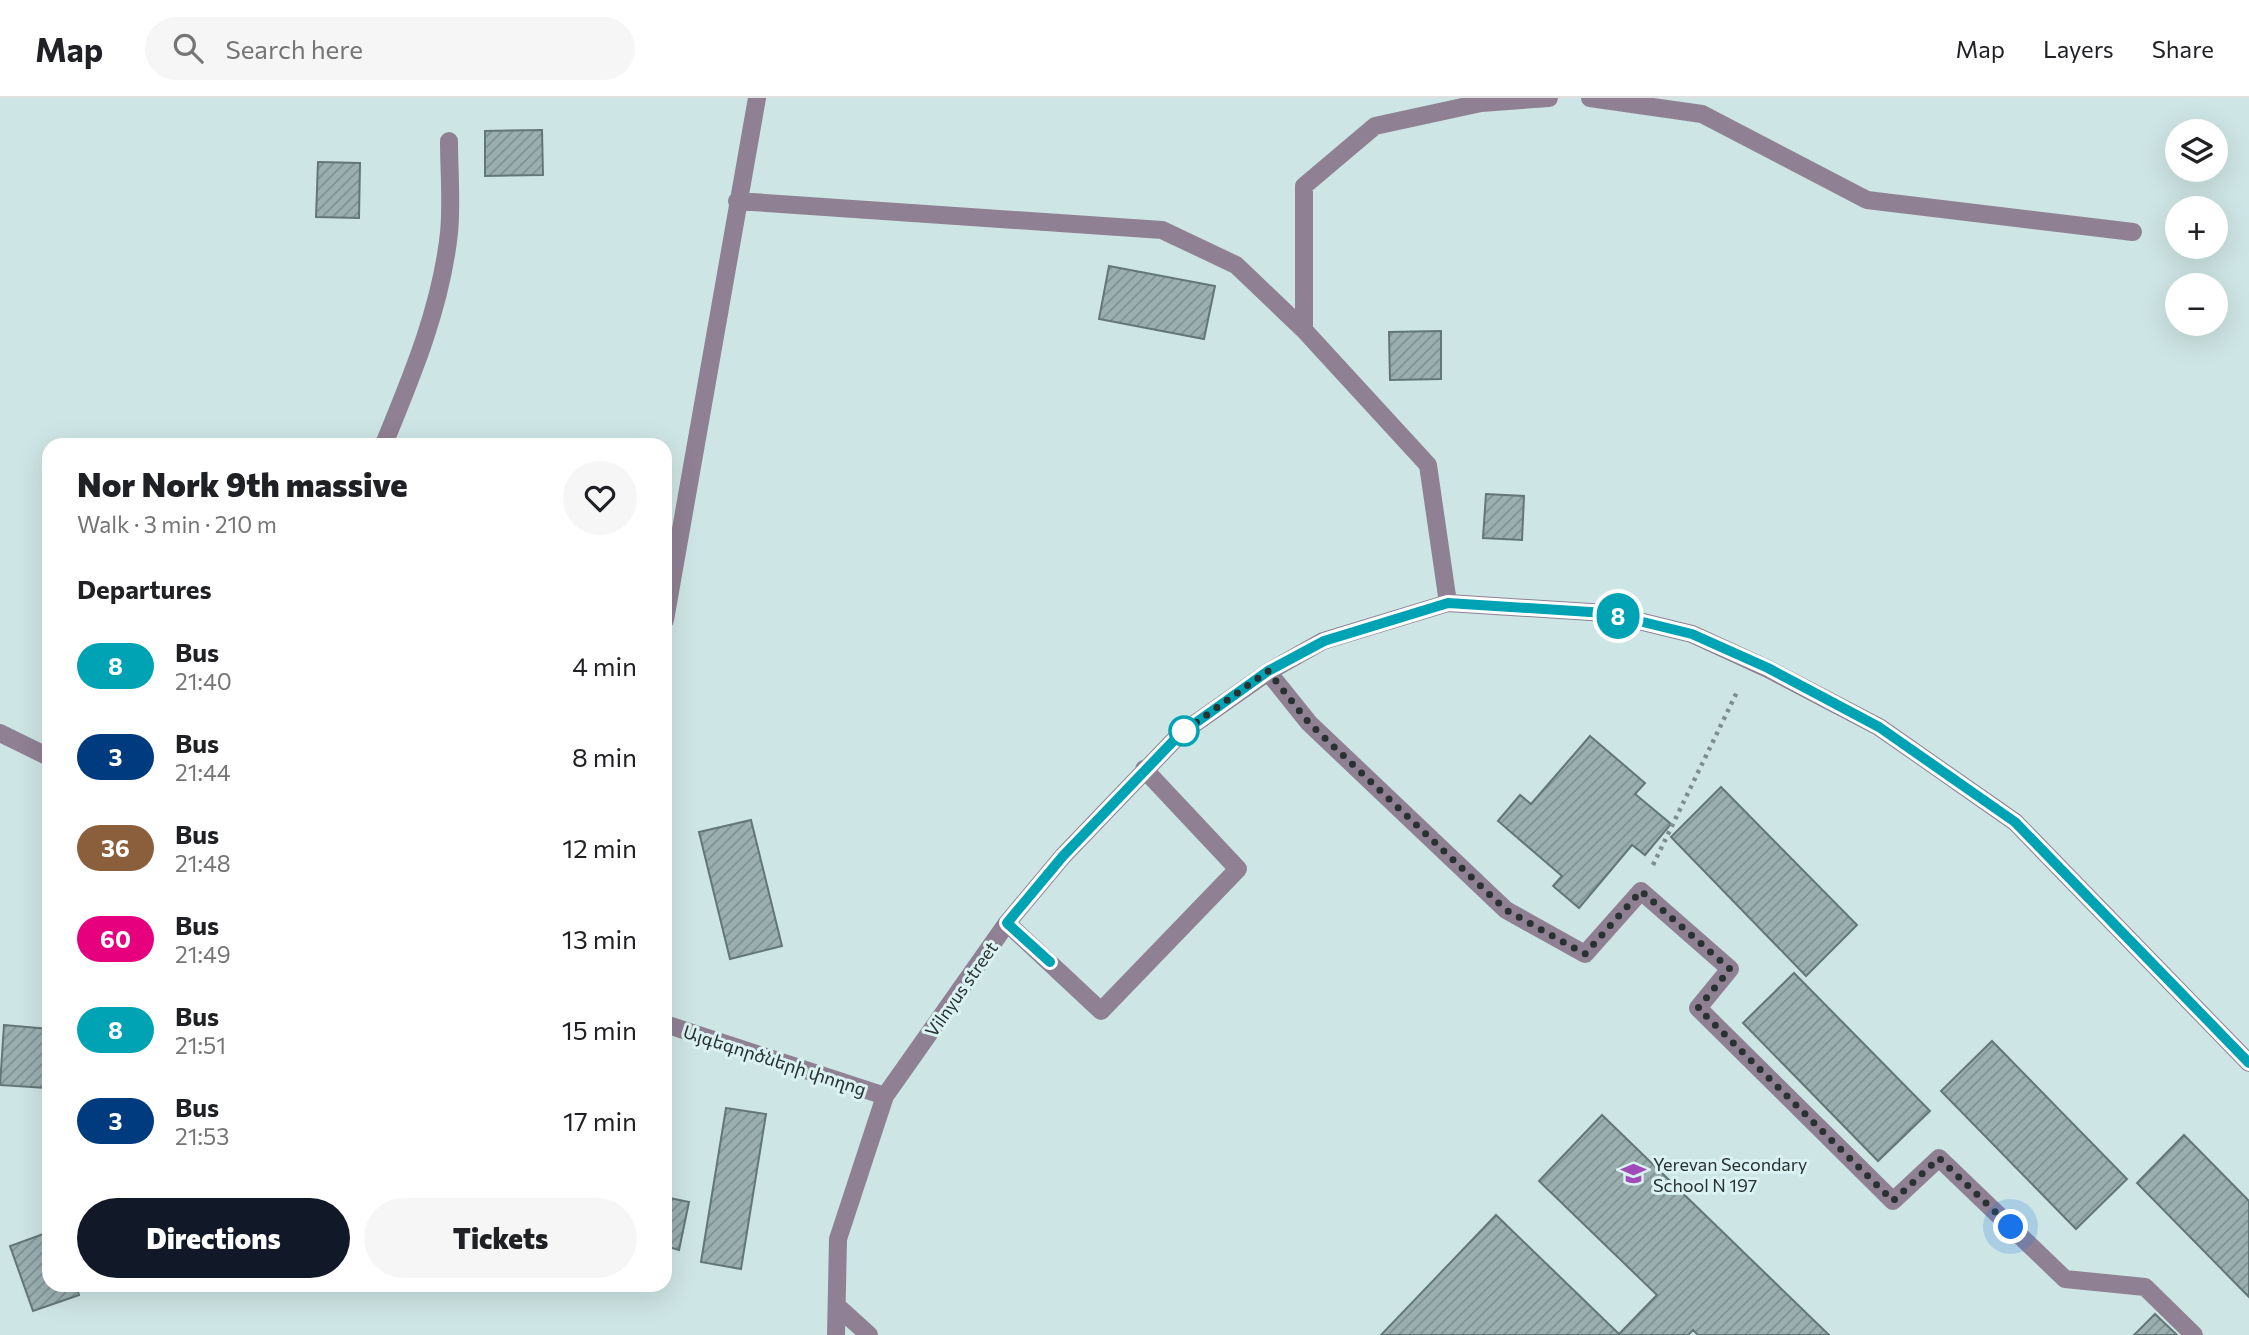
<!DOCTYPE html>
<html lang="en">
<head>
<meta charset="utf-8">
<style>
  body { margin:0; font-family:Commissioner,"Noto Sans Armenian",sans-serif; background:#f6f6f6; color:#202124; height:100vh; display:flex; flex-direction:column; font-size:26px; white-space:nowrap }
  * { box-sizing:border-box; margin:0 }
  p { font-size:23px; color:#757577 }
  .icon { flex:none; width:38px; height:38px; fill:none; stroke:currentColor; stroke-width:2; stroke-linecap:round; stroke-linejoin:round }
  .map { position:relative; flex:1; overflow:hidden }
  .side { position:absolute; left:42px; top:340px; width:630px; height:854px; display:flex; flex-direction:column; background:#fff; border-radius:21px; box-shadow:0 7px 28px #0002 }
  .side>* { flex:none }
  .badge { padding:0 14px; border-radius:23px; font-size:24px; line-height:46px }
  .controls { position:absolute; left:2165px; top:21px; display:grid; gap:14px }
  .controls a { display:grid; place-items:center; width:63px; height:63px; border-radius:50%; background:#fff; box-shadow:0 7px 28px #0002; font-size:35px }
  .you { position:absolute; width:35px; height:35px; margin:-18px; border:5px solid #fff; border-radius:50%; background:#1a73e8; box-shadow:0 0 0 10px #1a73e833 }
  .map>.badge { position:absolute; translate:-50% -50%; box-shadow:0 0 0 4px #fff }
  h2 { padding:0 35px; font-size:26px; line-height:63px }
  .round { display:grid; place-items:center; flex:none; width:74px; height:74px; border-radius:37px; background:#f6f6f6 }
  .head { display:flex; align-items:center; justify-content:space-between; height:119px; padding:0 35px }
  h1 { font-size:33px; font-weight:800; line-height:52px }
  .primary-button { display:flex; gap:14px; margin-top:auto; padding:14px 35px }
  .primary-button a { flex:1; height:80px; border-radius:42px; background:#111827; color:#fff; font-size:28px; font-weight:800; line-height:80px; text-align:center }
  .primary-button a+a { background:#f6f6f6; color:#202124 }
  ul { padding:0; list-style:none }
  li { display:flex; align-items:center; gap:21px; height:91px; padding:0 35px }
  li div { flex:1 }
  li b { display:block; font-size:26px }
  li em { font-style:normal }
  li .badge { min-width:77px; font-weight:700; text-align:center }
  header { display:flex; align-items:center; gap:42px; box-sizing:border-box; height:98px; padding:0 35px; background:#fff; border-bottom:2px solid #e0e0e0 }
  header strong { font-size:33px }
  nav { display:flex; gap:38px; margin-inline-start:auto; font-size:24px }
  .search { width:490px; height:63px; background:#f6f6f6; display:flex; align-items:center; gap:18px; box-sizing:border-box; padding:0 24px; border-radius:38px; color:#757577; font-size:26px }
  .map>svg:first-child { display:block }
  .building { fill:url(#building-hatch); stroke:#627776; stroke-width:2 }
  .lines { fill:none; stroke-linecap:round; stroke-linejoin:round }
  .path { stroke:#7e8e8e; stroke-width:4.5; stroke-dasharray:3.5 5; stroke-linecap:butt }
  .minor { stroke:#8f8193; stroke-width:18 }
  .line-casing { stroke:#fff; stroke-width:16 }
  .line { stroke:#00a3b4; stroke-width:10 }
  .walk { stroke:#293232; stroke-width:7; stroke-dasharray:0 12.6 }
  .stop-dot { fill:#fff; stroke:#00a3b4; stroke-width:3.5 }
  .labels { text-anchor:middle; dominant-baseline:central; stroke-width:6; stroke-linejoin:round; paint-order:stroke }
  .street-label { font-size:18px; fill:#293232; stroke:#daf2f1 }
  .poi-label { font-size:18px; fill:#293232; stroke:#daf2f1; text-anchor:start }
</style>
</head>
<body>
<header>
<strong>Map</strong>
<div class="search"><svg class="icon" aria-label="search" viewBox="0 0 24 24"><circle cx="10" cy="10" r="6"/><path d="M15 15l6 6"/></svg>Search here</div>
<nav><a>Map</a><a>Layers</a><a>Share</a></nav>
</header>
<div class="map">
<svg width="2249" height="1237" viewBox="0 0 2249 1237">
  <defs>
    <pattern id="building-hatch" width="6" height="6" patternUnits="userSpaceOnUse" patternTransform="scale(1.75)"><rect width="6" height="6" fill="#9ab0b0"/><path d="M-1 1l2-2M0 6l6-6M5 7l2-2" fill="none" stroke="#7e9090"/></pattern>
  </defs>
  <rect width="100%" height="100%" fill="#cde5e4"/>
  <path class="building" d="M 542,32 L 543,77 L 485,78 L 485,33 Z
    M 318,64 L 360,65 L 359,120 L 316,119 Z
    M 1109,168 L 1215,188 L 1204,241 L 1099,221 Z
    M 1441,233 L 1441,281 L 1390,282 L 1389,234 Z
    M 1486,396 L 1524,398 L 1522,442 L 1483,440 Z
    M 1590,638 L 1645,685 L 1635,696 L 1671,726 L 1645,757 L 1632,747 L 1579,810 L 1553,788 L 1562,778 L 1498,723 L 1520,697 L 1531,706 Z
    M 1721,689 L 1857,827 L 1806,878 L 1671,739 Z
    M 751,722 L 782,848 L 730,861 L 699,734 Z
    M 1794,875 L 1930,1013 L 1878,1063 L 1743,925 Z
    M 4,927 L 49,931 L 46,990 L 0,987 Z
    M 1992,943 L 2127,1081 L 2076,1131 L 1941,993 Z
    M 726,1010 L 766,1016 L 741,1171 L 701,1164 Z
    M 1602,1017 L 1829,1237 L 1698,1237 L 1693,1232 L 1688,1237 L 1381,1237 L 1496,1117 L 1619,1236 L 1657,1197 L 1539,1083 Z
    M 2184,1037 L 2249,1103 L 2249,1199 L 2137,1085 Z
    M 665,1099 L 689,1104 L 679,1152 L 665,1148 Z
    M 49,1134 L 49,1186 L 76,1186 L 79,1197 L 33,1213 L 10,1148 Z
    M 2155,1216 L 2177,1237 L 2134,1237 Z"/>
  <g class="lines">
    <path class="path" d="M 1653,767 L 1737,594"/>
    <path class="minor" d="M 1590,0 L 1702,16 L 1867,102 L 2133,134
      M 737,103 L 1162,132 L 1236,167 L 1304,232 L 1428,367 L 1448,505
      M 1304,232 L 1304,88 L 1375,28 L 1481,5 L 1549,0
      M 384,346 C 412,278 441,209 449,135 C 452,105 449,73 449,43
      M 665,522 L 757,0
      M 1268,574 L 1309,625 L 1506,812 L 1585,856 L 1641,793 L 1730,871 L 1698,910 L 1893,1103 L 1939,1060 L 2065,1181 L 2145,1189 L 2194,1237
      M 0,635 L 49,659
      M 1007,825 L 1101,913 L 1238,771 L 1144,671
      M 665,926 L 885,998
      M 837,1208 L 869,1237
      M 836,1237 L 838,1141 L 885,998 L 1007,825 L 1063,758 L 1180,636 L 1268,574 L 1323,543 L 1448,505 L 1606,515 L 1692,536 L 1768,571 L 1879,629 L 2015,724 L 2249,965"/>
  </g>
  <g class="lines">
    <defs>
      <path id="line" d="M 1050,864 L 1007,825 L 1063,758 L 1180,636 L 1268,573 L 1324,543 L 1448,505 L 1606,515 L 1692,536 L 1768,570 L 1879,629 L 2015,724 L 2249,965"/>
    </defs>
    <use href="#line" class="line-casing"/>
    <use href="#line" class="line"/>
    <path class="walk" d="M 1184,633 L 1180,636 L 1268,573 L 1309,625 L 1506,812 L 1585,856 L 1641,793 L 1730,871 L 1698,910 L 1893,1103 L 1939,1060 L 2011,1129"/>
  </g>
  <defs>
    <symbol id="school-bare" viewBox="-9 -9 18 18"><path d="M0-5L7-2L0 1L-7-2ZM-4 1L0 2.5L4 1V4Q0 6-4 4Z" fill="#a04bb9" stroke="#daf2f1" stroke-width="2.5" paint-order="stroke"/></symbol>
  </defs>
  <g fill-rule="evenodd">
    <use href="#school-bare" x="1616" y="1058" width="35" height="35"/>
  </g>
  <circle class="stop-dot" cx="1184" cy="633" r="14"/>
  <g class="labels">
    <g class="street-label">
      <text transform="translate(961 891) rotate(-55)">Vilnyus street</text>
      <text transform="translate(775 962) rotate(18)">Այգեգործների փողոց</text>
    </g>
    <g class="poi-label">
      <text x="1653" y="1066">Yerevan Secondary<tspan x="1653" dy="21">School N 197</tspan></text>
    </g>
  </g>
</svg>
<div class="controls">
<a><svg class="icon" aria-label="layers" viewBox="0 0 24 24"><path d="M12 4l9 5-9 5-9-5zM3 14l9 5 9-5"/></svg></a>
<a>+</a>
<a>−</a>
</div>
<div class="you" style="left:2011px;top:1129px"></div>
<b class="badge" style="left:1618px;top:518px;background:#00a3b4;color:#fff">8</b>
<section class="side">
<div class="head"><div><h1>Nor Nork 9th massive</h1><p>Walk · 3 min · 210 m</p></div><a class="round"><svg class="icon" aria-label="heart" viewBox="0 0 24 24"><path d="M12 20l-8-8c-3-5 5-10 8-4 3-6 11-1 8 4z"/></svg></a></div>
<h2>Departures</h2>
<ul>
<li><span class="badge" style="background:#00a3b4;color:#fff">8</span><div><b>Bus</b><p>21:40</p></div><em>4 min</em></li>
<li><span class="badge" style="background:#003b80;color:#fff">3</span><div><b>Bus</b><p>21:44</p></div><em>8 min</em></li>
<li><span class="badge" style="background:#8b5e3c;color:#fff">36</span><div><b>Bus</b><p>21:48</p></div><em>12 min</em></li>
<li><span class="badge" style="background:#e6007e;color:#fff">60</span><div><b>Bus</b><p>21:49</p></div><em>13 min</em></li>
<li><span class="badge" style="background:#00a3b4;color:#fff">8</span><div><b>Bus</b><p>21:51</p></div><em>15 min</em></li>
<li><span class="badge" style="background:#003b80;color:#fff">3</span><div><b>Bus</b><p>21:53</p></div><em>17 min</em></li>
</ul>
<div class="primary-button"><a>Directions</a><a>Tickets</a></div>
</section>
</div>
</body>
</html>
